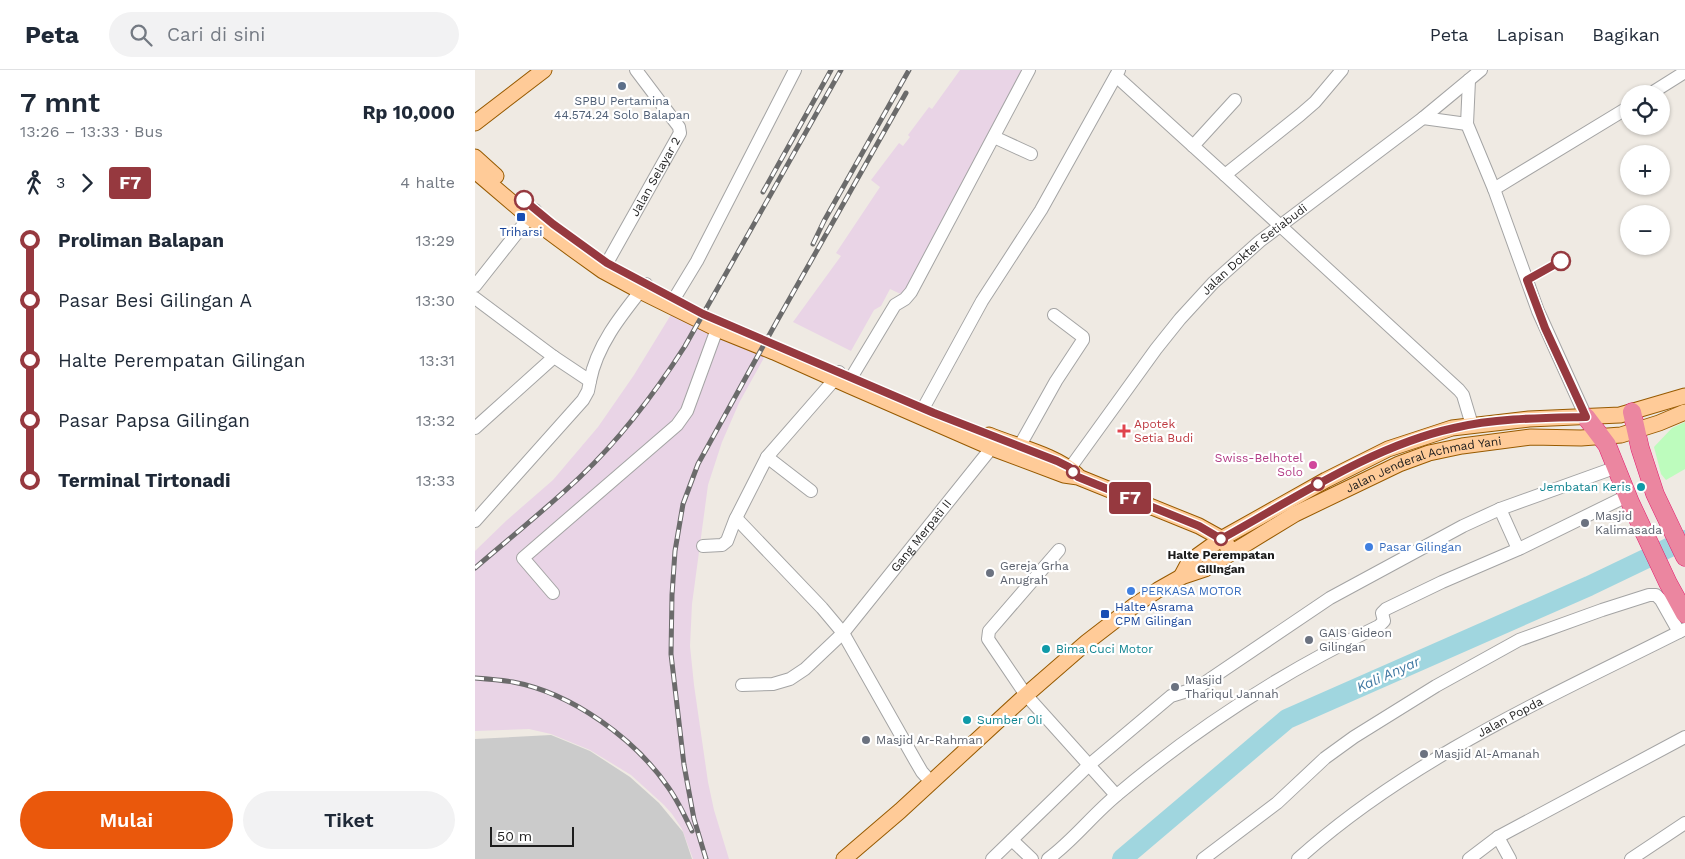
<!DOCTYPE html>
<html lang="id">
<head>
<meta charset="utf-8">
<style>
  body { margin:0; font-family:"Work Sans",sans-serif; background:#f2f2f3; color:#1f2937; height:100vh; display:flex; flex-direction:column; font-size:19px; white-space:nowrap }
  * { box-sizing:border-box; margin:0 }
  p { font-size:16px; color:#747a83 }
  .icon { flex:none; width:28px; height:28px; fill:none; stroke:currentColor; stroke-width:2; stroke-linecap:round; stroke-linejoin:round }
  .map { position:relative; flex:1; overflow:hidden }
  .details { display:flex; flex-direction:column; background:#fff; width:475px }
  .details>* { flex:none }
  .badge { padding:0 10px; border-radius:4px; font-size:18px; line-height:32px }
  .buttons { position:absolute; left:1145px; top:15px; display:grid; gap:10px }
  .buttons a { display:grid; place-items:center; width:50px; height:50px; border-radius:50%; background:#fff; box-shadow:0 1px 4px #0004; font-size:25px }
  .scale { position:absolute; left:15px; bottom:12px; width:84px; box-sizing:border-box; padding-left:5px; border:2px solid #1d1d1d; border-top:0; font-size:14px; line-height:18px; white-space:nowrap; color:#1d1d1d; -webkit-text-stroke:4px #fff; paint-order:stroke }
  .map>.badge { position:absolute; translate:-50% -50%; box-shadow:0 0 0 2px #fff }
  .legs { display:flex; align-items:center; gap:8px; height:55px; padding:0 20px; font-size:16px }
  .legs p { margin-inline-start:auto }
  .overview { display:flex; align-items:center; justify-content:space-between; height:85px; padding:0 20px }
  h1 { font-size:28px; font-weight:600; line-height:38px }
  .cta { display:flex; gap:10px; margin-top:auto; padding:10px 20px }
  .cta a { flex:1; height:58px; border-radius:30px; background:#ea580c; color:#fff; font-size:20px; font-weight:600; line-height:58px; text-align:center }
  .cta a+a { background:#f2f2f3; color:#1f2937 }
  ul { padding:0 20px; list-style:none }
  li { display:flex; align-items:center; gap:18px; height:60px; font-size:19px }
  li i { display:grid; place-items:center; width:8px; height:100%; margin:0 6px; background:currentColor }
  li i::after { content:''; width:12px; height:12px; margin:-6px; border:4px solid; border-radius:50%; background:#fff }
  li p { margin-inline-start:auto }
  li:first-child i { background:linear-gradient(#0000 50%,currentColor 0) }
  li:last-child i { background:linear-gradient(currentColor 50%,#0000 0) }
  header { display:flex; align-items:center; gap:30px; box-sizing:border-box; height:70px; padding:0 25px; background:#fff; border-bottom:1px solid #e0e1e3 }
  header strong { font-size:24px }
  nav { display:flex; gap:28px; margin-inline-start:auto; font-size:18px }
  .search { width:350px; height:45px; background:#f2f2f3; display:flex; align-items:center; gap:12px; box-sizing:border-box; padding:0 18px; border-radius:28px; color:#747a83; font-size:19px }
  main { display:flex; flex:1; min-height:0 }
  .map>svg:first-child { display:block }
  .industrial { fill:#e9d4e6 }
  .religious { fill:#cbcbcb }
  .park { fill:#bdfcbd }
  .lines { fill:none; stroke-linecap:round; stroke-linejoin:round }
  .river { stroke:#a0d6df; stroke-width:20 }
  .minor-casing { stroke:#a4a4a4; stroke-width:14 }
  .major-casing { stroke:#975a00; stroke-width:17 }
  .highway-casing { stroke:#e21b6e; stroke-width:19 }
  .minor { stroke:#fff; stroke-width:12 }
  .major { stroke:#ffcb98; stroke-width:15 }
  .highway { stroke:#eb86a0; stroke-width:18 }
  .rail-casing { stroke:#6b6b6b; stroke-width:5 }
  .rail { stroke:#fff; stroke-width:3; stroke-dasharray:9; stroke-linecap:butt }
  .line-1-casing { stroke:#fff; stroke-width:11 }
  .line-1 { stroke:#96393f; stroke-width:8 }
  .service-dot { fill:#5c6f8a; stroke:#fff; stroke-width:2 }
  .stop-1-dot { fill:#fff; stroke:#96393f; stroke-width:2.5 }
  .transit-dot { fill:#1a4fb4; stroke:#fff; stroke-width:2 }
  .health-dot { fill:#e0444e; stroke:#fff; stroke-width:2 }
  .hotel-dot { fill:#d1479c; stroke:#fff; stroke-width:2 }
  .culture-dot { fill:#0f9aa8; stroke:#fff; stroke-width:2 }
  .worship-dot { fill:#6b7280; stroke:#fff; stroke-width:2 }
  .shop-dot { fill:#3f7fe0; stroke:#fff; stroke-width:2 }
  .labels { text-anchor:middle; dominant-baseline:central; stroke-width:4.5; stroke-linejoin:round; paint-order:stroke }
  .service-label { font-size:12px; fill:#4e5e75; stroke:#fff }
  .street-label { font-size:12px; fill:#1d1d1d; stroke:#fff }
  .transit-label { font-size:12px; fill:#164399; stroke:#fff }
  .health-label { font-size:12px; fill:#be3a42; stroke:#fff; text-anchor:start }
  .hotel-label { font-size:12px; fill:#b23c85; stroke:#fff; text-anchor:end }
  .culture-label { font-size:12px; fill:#0d838f; stroke:#fff; text-anchor:start }
  .worship-label { font-size:12px; fill:#5b616d; stroke:#fff; text-anchor:start }
  .shop-label { font-size:12px; fill:#366cbe; stroke:#fff; text-anchor:start }
  .stop-label { font-size:12px; font-weight:bold; fill:#1d1d1d; stroke:#fff }
  .water-label { font-size:14px; font-style:italic; fill:#4078a2; stroke:#fff }
</style>
</head>
<body>
<header>
<strong>Peta</strong>
<div class="search"><svg class="icon" aria-label="search" viewBox="0 0 24 24"><circle cx="10" cy="10" r="6"/><path d="M15 15l6 6"/></svg>Cari di sini</div>
<nav><a>Peta</a><a>Lapisan</a><a>Bagikan</a></nav>
</header>
<main>
<section class="details">
<div class="overview"><div><h1>7 mnt</h1><p>13:26 – 13:33 · Bus</p></div><b>Rp 10,000</b></div>
<div class="legs"><svg class="icon" aria-label="walk" viewBox="0 0 24 24"><circle cx="13" cy="4" r="2"/><path d="M13 8l-2 6 4 7M11 14l-3 7M7 12l3-4h3l4 4"/></svg>3<svg class="icon" aria-label="forward" viewBox="0 0 24 24"><path d="M9 5l7 7-7 7"/></svg><b class="badge" style="background:#96393f;color:#fff">F7</b><p>4 halte</p></div>
<ul>
<li><i style="color:#96393f"></i><b>Proliman Balapan</b><p>13:29</p></li>
<li><i style="color:#96393f"></i><span>Pasar Besi Gilingan A</span><p>13:30</p></li>
<li><i style="color:#96393f"></i><span>Halte Perempatan Gilingan</span><p>13:31</p></li>
<li><i style="color:#96393f"></i><span>Pasar Papsa Gilingan</span><p>13:32</p></li>
<li><i style="color:#96393f"></i><b>Terminal Tirtonadi</b><p>13:33</p></li>
</ul>
<div class="cta"><a>Mulai</a><a>Tiket</a></div>
</section>
<div class="map">
<svg width="1210" height="789" viewBox="0 0 1210 789">
  <rect width="100%" height="100%" fill="#efeae3"/>
  <path class="industrial" d="M 485,0 L 551,0 L 430,226 L 415,219 L 406,236 L 399,240 L 376,281 L 318,252 L 366,186 L 361,183 L 405,117 L 396,110 L 424,73 L 428,76 L 435,67 L 433,65 L 454,37 L 457,39 Z
    M 197,243 L 291,284 L 264,333 L 247,372 L 233,415 L 217,534 L 215,576 L 219,615 L 233,712 L 239,740 L 254,789 L 218,789 L 207,759 L 197,744 L 189,735 L 156,705 L 115,680 L 76,664 L 54,659 L 0,661 L 0,481 L 32,450 L 78,410 L 123,357 L 159,305 Z"/>
  <path class="religious" d="M 76,665 L 115,681 L 155,707 L 184,733 L 208,762 L 217,789 L 0,789 L 0,669 Z"/>
  <path class="park" d="M 1210,352 L 1210,399 L 1191,410 L 1186,404 L 1179,377 L 1197,358 Z"/>
  <g class="lines">
    <path class="river" d="M 647,789 L 812,649 L 1114,516 L 1210,470"/>
    <defs>
      <g id="minor">
        <path d="M 641,6 L 750,105 L 825,45 L 840,32 L 867,0"/>
        <path d="M 994,10 L 992,54 L 1019,119 L 1063,241 L 1111,347"/>
        <path d="M 1175,24 L 1210,2"/>
        <path d="M 948,48 L 992,54"/>
        <path d="M 519,67 L 556,84"/>
        <path d="M 718,76 L 760,30"/>
        <path d="M 750,105 L 984,320 L 988,325 L 997,355"/>
        <path d="M 1019,119 L 1154,37"/>
        <path id="s1" d="M 132,193 L 205,63 L 204,57 L 161,0"/>
        <path d="M 0,216 L 60,140"/>
        <path d="M 0,228 L 79,287"/>
        <path d="M 199,229 L 222,191 L 320,0"/>
        <path d="M 376,308 L 420,235 L 430,229 L 436,222 L 554,0"/>
        <path d="M 444,346 L 507,231 L 566,140 L 644,0"/>
        <path d="M 0,358 L 79,287 L 115,311 C 122,274 148,243 171,214"/>
        <path d="M 544,377 L 581,311 L 608,270 L 608,267 L 579,245"/>
        <path d="M 292,387 L 336,421"/>
        <path id="s2" d="M 590,405 L 681,279 L 705,249 L 738,213 L 785,171 L 948,48 L 1006,0"/>
        <path d="M 1025,439 L 1043,479"/>
        <path d="M 261,448 L 347,538 L 368,563 L 440,690 L 447,702 L 456,712"/>
        <path d="M 0,451 L 108,330 L 113,321 L 115,311"/>
        <path d="M 228,476 L 247,475 L 252,471 L 260,450 L 292,387 L 360,309 L 364,302"/>
        <path d="M 584,480 L 514,561 L 513,569 L 551,625 L 641,725"/>
        <path d="M 78,523 L 48,488 L 202,355 L 212,341 L 242,259"/>
        <path id="s3" d="M 267,615 L 298,614 L 315,609 L 330,599 L 368,563 L 522,371"/>
        <path d="M 1023,767 L 1035,789"/>
        <path d="M 537,770 L 557,789"/>
        <path d="M 517,789 L 614,695 L 696,626 L 722,618 L 855,528 L 988,456 L 1025,439 L 1142,397"/>
        <path d="M 573,789 C 599,770 618,744 643,724 C 723,657 809,601 904,556 L 909,551 L 907,543 L 911,539 L 967,512 L 1046,478 L 1152,426"/>
        <path d="M 728,789 L 802,733 L 850,688 L 879,667 L 961,616 L 1044,570 L 1127,540 L 1174,525 L 1181,525 L 1186,530 L 1204,562"/>
        <path id="s4" d="M 823,789 C 935,688 1077,626 1210,559"/>
        <path d="M 994,789 L 1023,767 L 1210,667"/>
        <path d="M 1156,789 L 1210,753"/>
      </g>
      <g id="major">
        <path d="M 0,53 L 69,0"/>
        <path d="M 0,87 L 21,106"/>
        <path d="M 0,101 L 54,147 L 100,181 L 128,201 L 165,221 L 242,259 L 299,282 L 375,316 L 517,378 L 589,405 L 603,407 L 724,456 L 742,466 L 759,482"/>
        <path d="M 514,365 C 540,376 583,386 602,405"/>
        <path d="M 706,507 L 714,492 L 746,469 L 851,410 L 913,379 L 977,358 L 1054,349 L 1145,345 L 1210,326"/>
        <path id="s5" d="M 369,789 L 425,741 L 551,625 L 612,572 L 660,535 L 683,520 L 706,507 L 730,499 L 820,444 L 924,394 L 954,383 L 987,376 L 1056,367 L 1106,368 L 1146,365 L 1184,353 L 1210,342"/>
      </g>
      <path id="highway" d="M 1157,342 L 1165,378 L 1180,424 L 1210,487
        M 1111,347 L 1132,375 L 1155,432 L 1193,513 L 1210,544"/>
    </defs>
    <use href="#minor" class="minor-casing"/>
    <use href="#major" class="major-casing"/>
    <use href="#highway" class="highway-casing"/>
    <use href="#minor" class="minor"/>
    <use href="#major" class="major"/>
    <use href="#highway" class="highway"/>
    <defs>
      <path id="rail" d="M 288,122 L 356,0
        M 338,174 L 349,151 L 434,0
        M 0,498 C 35,468 71,439 105,407 C 145,369 180,323 210,276 L 366,0
        M 0,608 C 13,609 26,610 38,612 C 97,623 160,669 193,717 C 203,731 210,746 217,761
        M 231,789 L 219,749 L 209,695 L 196,584 L 197,525 L 200,481 L 208,434 L 223,394 L 302,251 L 431,23"/>
    </defs>
    <use href="#rail" class="rail-casing"/>
    <use href="#rail" class="rail"/>
  </g>
  <g class="lines">
    <defs>
      <path id="line-1" d="M 49,130 L 78,154 L 132,193 L 228,244 L 459,343 L 582,391 L 594,397 L 603,407 L 724,456 L 746,469 C 819,429 897,376 979,358 C 1021,348 1067,348 1111,347 L 1070,258 L 1052,210 L 1086,191"/>
    </defs>
    <use href="#line-1" class="line-1-casing"/>
    <use href="#line-1" class="line-1"/>
  </g>
  <circle class="service-dot" cx="147" cy="16" r="5"/>
  <g class="stop-1-dot">
    <circle cx="49" cy="130" r="9"/>
    <circle cx="1086" cy="191" r="9"/>
    <circle cx="598" cy="402" r="6"/>
    <circle cx="843" cy="414" r="6"/>
    <circle cx="746" cy="469" r="6"/>
  </g>
  <g class="transit-dot">
    <rect x="41" y="142" width="10" height="10" rx="2.5"/>
    <rect x="625" y="539" width="10" height="10" rx="2.5"/>
  </g>
  <path class="health-dot" d="M646.5 353.5h5v5h5v5h-5v5h-5v-5h-5v-5h5z"/>
  <circle class="hotel-dot" cx="838" cy="395" r="5"/>
  <g class="culture-dot">
    <circle cx="1166" cy="417" r="5"/>
    <circle cx="571" cy="579" r="5"/>
    <circle cx="492" cy="650" r="5"/>
  </g>
  <g class="worship-dot">
    <circle cx="1110" cy="453" r="5"/>
    <circle cx="515" cy="503" r="5"/>
    <circle cx="834" cy="570" r="5"/>
    <circle cx="700" cy="617" r="5"/>
    <circle cx="391" cy="670" r="5"/>
    <circle cx="949" cy="684" r="5"/>
  </g>
  <g class="shop-dot">
    <circle cx="894" cy="477" r="5"/>
    <circle cx="656" cy="521" r="5"/>
  </g>
  <g class="labels">
    <g class="service-label">
      <text x="147" y="31">SPBU Pertamina<tspan x="147" dy="14">44.574.24 Solo Balapan</tspan></text>
    </g>
    <g class="street-label">
      <text stroke="none"><textPath href="#s1" startOffset="99">Jalan Selayar 2</textPath></text>
      <text stroke="none"><textPath href="#s2" startOffset="296">Jalan Dokter Setiabudi</textPath></text>
      <text stroke="none"><textPath href="#s5" startOffset="710">Jalan Jenderal Achmad Yani</textPath></text>
      <text stroke="none"><textPath href="#s3" startOffset="244">Gang Merpati II</textPath></text>
      <text stroke="none"><textPath href="#s4" startOffset="256">Jalan Popda</textPath></text>
    </g>
    <g class="transit-label">
      <text x="46" y="162">Triharsi</text>
      <text x="640" y="537" text-anchor="start">Halte Asrama<tspan x="640" dy="14">CPM Gilingan</tspan></text>
    </g>
    <g class="health-label">
      <text x="659" y="354">Apotek<tspan x="659" dy="14">Setia Budi</tspan></text>
    </g>
    <g class="hotel-label">
      <text x="828" y="388">Swiss-Belhotel<tspan x="828" dy="14">Solo</tspan></text>
    </g>
    <g class="culture-label">
      <text x="1156" y="417" text-anchor="end">Jembatan Keris</text>
      <text x="581" y="579">Bima Cuci Motor</text>
      <text x="502" y="650">Sumber Oli</text>
    </g>
    <g class="worship-label">
      <text x="1120" y="446">Masjid<tspan x="1120" dy="14">Kalimasada</tspan></text>
      <text x="525" y="496">Gereja Grha<tspan x="525" dy="14">Anugrah</tspan></text>
      <text x="844" y="563">GAIS Gideon<tspan x="844" dy="14">Gilingan</tspan></text>
      <text x="710" y="610">Masjid<tspan x="710" dy="14">Thariqul Jannah</tspan></text>
      <text x="401" y="670">Masjid Ar-Rahman</text>
      <text x="959" y="684">Masjid Al-Amanah</text>
    </g>
    <g class="shop-label">
      <text x="904" y="477">Pasar Gilingan</text>
      <text x="666" y="521">PERKASA MOTOR</text>
    </g>
    <g class="stop-label">
      <text x="746" y="485">Halte Perempatan<tspan x="746" dy="14">Gilingan</tspan></text>
    </g>
    <g class="water-label">
      <text transform="translate(913 604) rotate(-24)">Kali Anyar</text>
    </g>
  </g>
</svg>
<div class="buttons">
<a><svg class="icon" aria-label="locate" viewBox="0 0 24 24"><circle cx="12" cy="12" r="6"/><path d="M12 2v4M12 18v4M2 12h4M18 12h4"/></svg></a>
<a>+</a>
<a>−</a>
</div>
<div class="scale">50 m</div>
<b class="badge" style="left:655px;top:428px;background:#96393f;color:#fff">F7</b>
</div>
</main>
</body>
</html>
